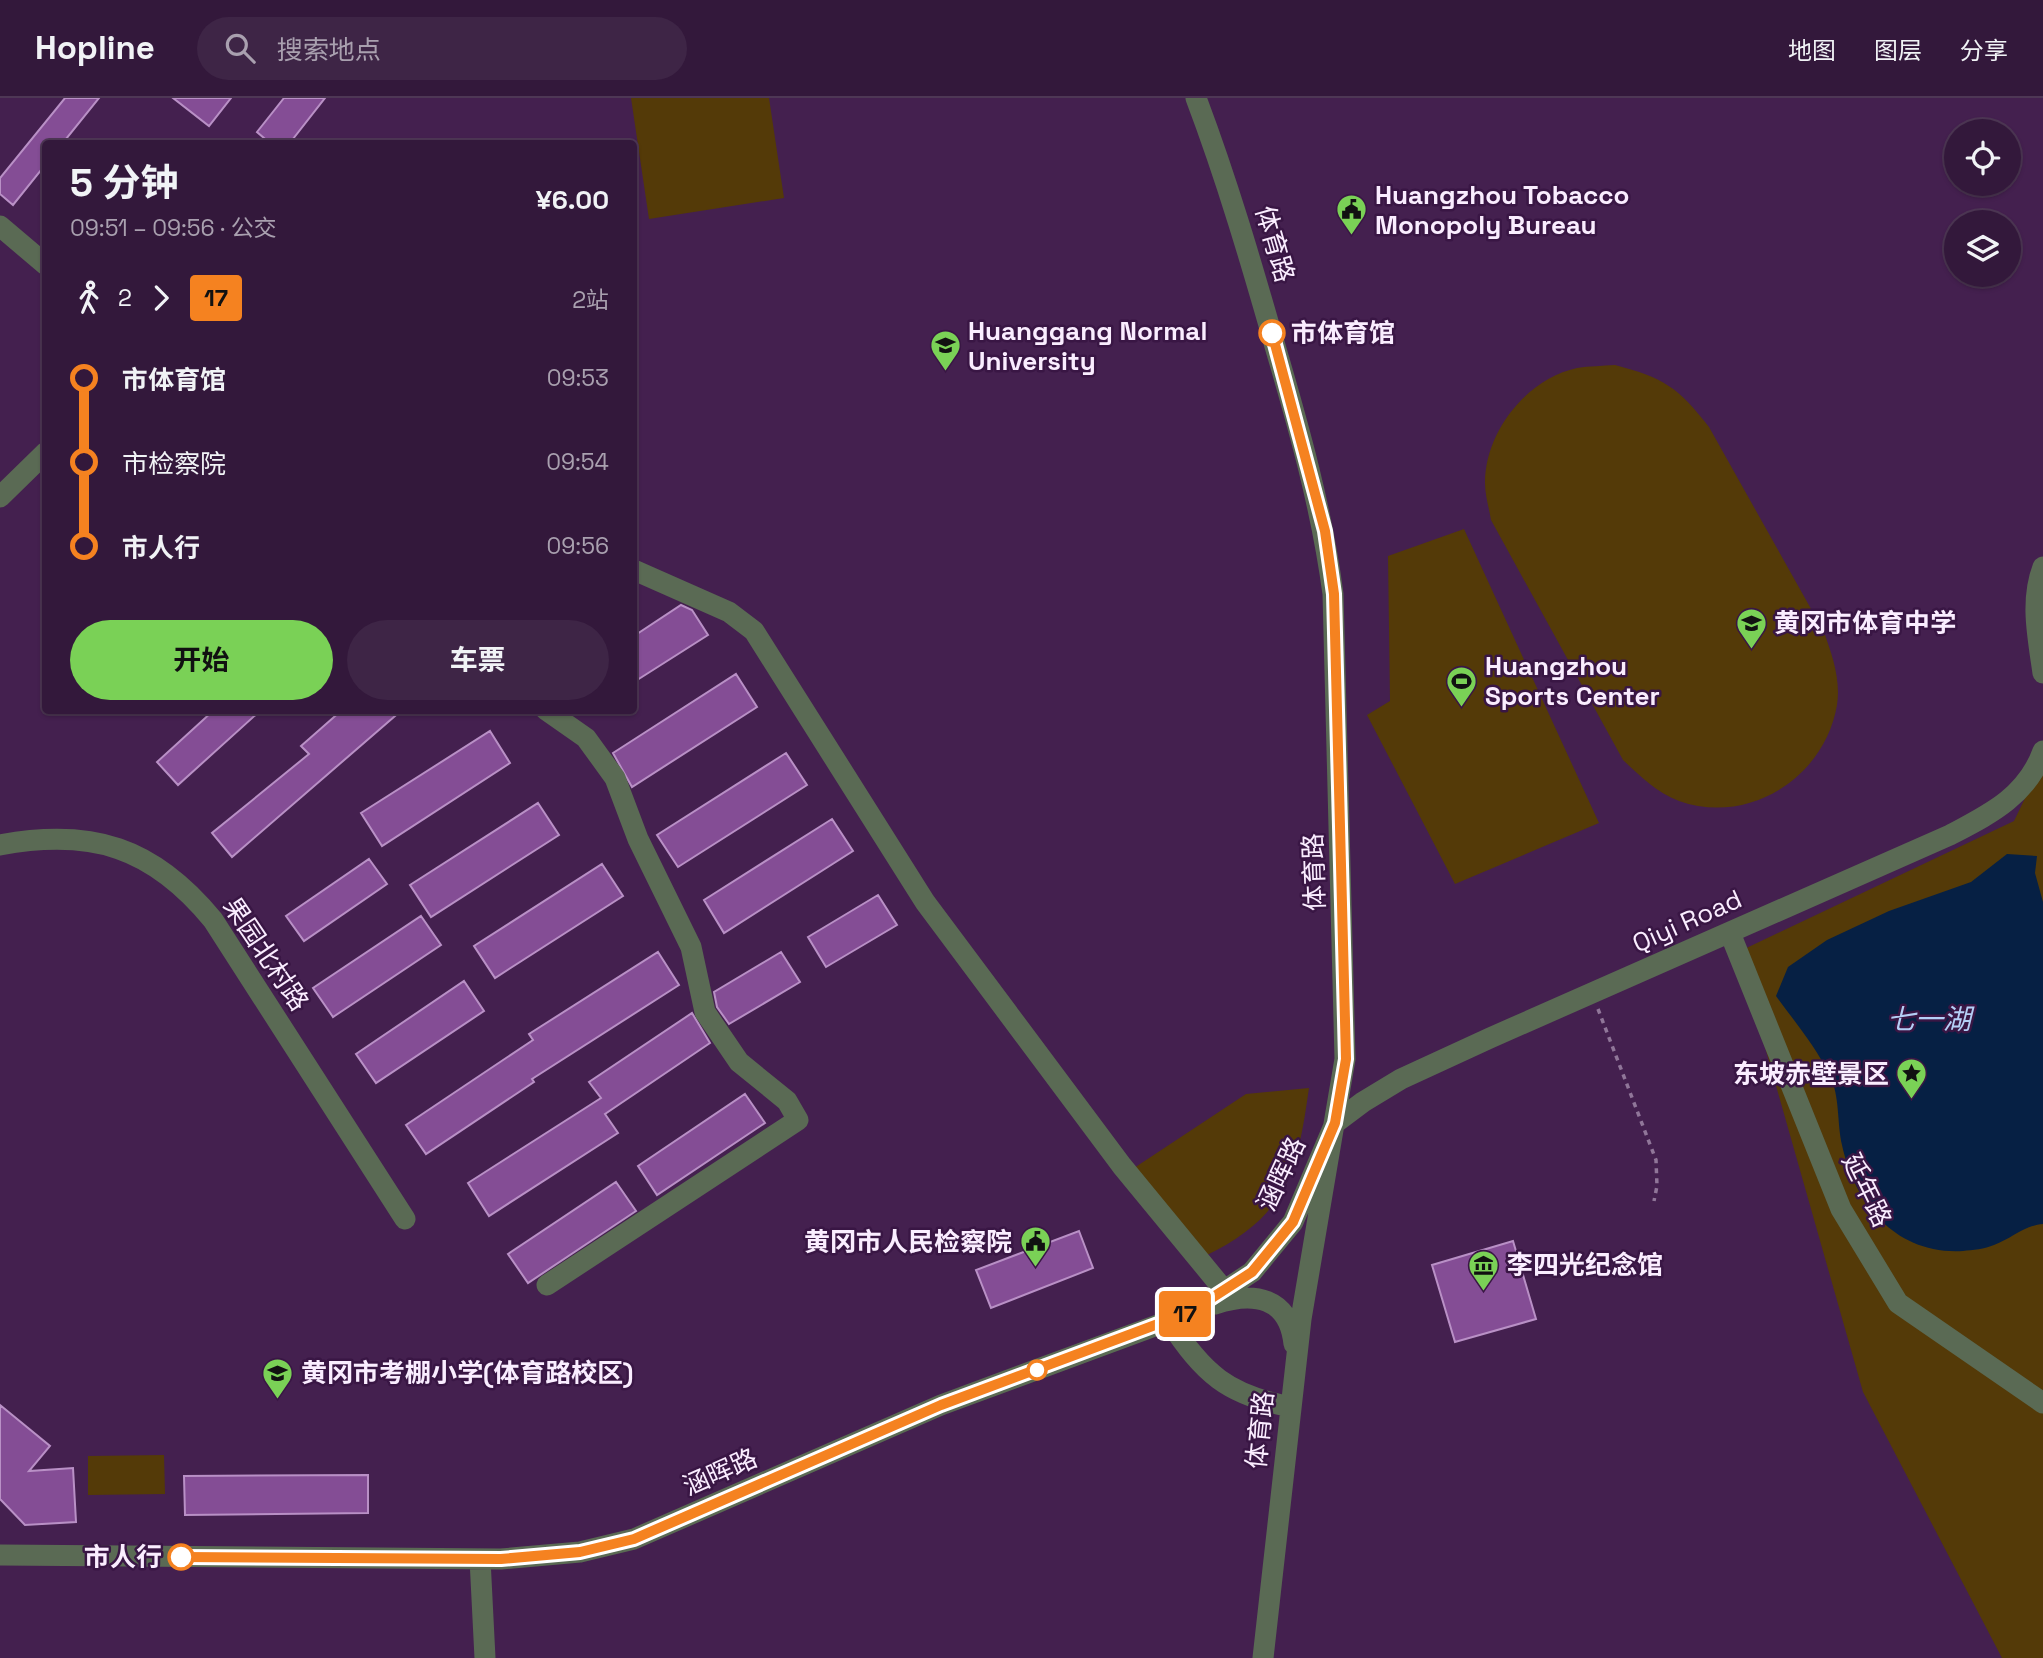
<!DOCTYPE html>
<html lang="zh">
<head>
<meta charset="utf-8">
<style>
  body { margin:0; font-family:"Space Grotesk","Noto Sans SC",sans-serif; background:#3e2546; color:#f1f3f6; height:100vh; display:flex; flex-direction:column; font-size:26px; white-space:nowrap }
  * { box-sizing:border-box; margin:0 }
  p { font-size:23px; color:#a9a0af }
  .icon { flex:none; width:38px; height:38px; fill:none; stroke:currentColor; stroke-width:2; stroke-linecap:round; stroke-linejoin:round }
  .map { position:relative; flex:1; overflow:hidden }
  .side { position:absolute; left:42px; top:42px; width:595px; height:574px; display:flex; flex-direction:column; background:#33183b; border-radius:7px; box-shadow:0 2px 5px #0004,0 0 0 2px #4e3755 }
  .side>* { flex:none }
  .badge { padding:0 14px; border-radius:5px; font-size:24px; line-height:46px }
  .tools { position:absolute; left:1944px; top:21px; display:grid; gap:14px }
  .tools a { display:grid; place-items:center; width:77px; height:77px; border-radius:50%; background:#33183b; box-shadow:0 2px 5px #0004,0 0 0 2px #4e3755; font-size:35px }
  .map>.badge { position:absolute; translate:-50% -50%; box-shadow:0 0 0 4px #fff }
  .legs { display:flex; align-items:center; gap:10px; height:77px; padding:0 28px; font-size:23px }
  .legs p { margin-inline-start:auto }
  .overview { display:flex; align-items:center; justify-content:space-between; height:119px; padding:0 28px }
  h1 { font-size:38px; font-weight:700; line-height:52px }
  .cta { display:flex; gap:14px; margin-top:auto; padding:14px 28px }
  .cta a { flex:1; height:80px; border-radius:42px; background:#7ad156; color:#111; font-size:28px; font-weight:700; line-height:80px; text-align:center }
  .cta a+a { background:#3e2546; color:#f1f3f6 }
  ul { padding:0 28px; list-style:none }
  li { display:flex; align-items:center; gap:24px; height:84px; font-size:26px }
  li i { display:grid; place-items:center; width:10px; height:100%; margin:0 9px; background:currentColor }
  li i::after { content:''; width:18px; height:18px; margin:-9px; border:5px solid; border-radius:50%; background:#33183b }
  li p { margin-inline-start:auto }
  li:first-child i { background:linear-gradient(#0000 50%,currentColor 0) }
  li:last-child i { background:linear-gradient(currentColor 50%,#0000 0) }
  header { display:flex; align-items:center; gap:42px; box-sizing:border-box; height:98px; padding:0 35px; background:#33183b; border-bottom:2px solid #4e3755 }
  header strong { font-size:33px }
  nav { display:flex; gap:38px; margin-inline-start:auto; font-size:24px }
  .search { width:490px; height:63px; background:#3e2546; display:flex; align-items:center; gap:18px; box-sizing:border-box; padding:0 24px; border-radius:38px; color:#a9a0af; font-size:26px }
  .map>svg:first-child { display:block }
  .green { fill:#543a08 }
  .water { fill:#062044 }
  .building { fill:#844d95; stroke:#b990c6; stroke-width:2 }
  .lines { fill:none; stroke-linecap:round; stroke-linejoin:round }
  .path { stroke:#907699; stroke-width:3.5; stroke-dasharray:5 5; stroke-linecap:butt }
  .minor { stroke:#5a6a54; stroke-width:21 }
  .line-1-casing { stroke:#fff; stroke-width:16 }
  .line-1 { stroke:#f58220; stroke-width:10 }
  .stop-1-dot { fill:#fff; stroke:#f58220; stroke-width:3.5 }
  .labels { text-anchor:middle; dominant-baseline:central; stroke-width:5; stroke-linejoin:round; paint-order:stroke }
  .poi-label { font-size:26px; font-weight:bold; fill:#faedff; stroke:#391644; text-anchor:start }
  .street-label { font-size:26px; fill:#faedff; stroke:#391644 }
  .stop-label { font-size:26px; font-weight:bold; fill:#faedff; stroke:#391644; text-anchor:start }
  .water-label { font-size:28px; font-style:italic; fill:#b4cff6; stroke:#391644 }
</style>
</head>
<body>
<header>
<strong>Hopline</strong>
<div class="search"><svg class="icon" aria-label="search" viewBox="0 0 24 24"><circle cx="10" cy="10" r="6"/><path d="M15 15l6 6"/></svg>搜索地点</div>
<nav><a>地图</a><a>图层</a><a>分享</a></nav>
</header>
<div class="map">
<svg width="2043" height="1560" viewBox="0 0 2043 1560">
  <rect width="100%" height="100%" fill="#44204f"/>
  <path class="green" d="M 631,0 L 769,0 L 784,100 L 649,121 Z
    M 1615,267 C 1664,280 1678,289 1709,329 L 1824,534 C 1832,557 1841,581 1837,607 C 1825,679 1749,728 1679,703 C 1656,694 1640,678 1623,662 L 1491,422 C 1489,410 1485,397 1485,385 C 1485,333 1527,281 1577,270 C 1589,268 1603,268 1615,267 Z
    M 1464,431 L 1599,725 L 1455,786 L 1367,617 L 1390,603 L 1388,458 Z
    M 2043,663 L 2043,1560 L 2002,1560 L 1863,1294 L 1738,854 L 2014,723 Z
    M 1309,990 C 1297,1075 1287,1118 1205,1158 L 1134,1070 L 1246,996 Z
    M 164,1357 L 165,1396 L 88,1397 L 88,1358 Z"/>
  <path class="water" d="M 2007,756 L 2037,758 L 2035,775 L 2043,804 L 2043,1126 C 2025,1127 2011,1141 1994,1147 C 1985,1151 1972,1152 1963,1153 C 1897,1157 1855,1107 1842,1047 C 1837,1026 1840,998 1830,978 C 1816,949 1795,924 1776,898 L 1788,869 L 1827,842 L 1889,813 L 1971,784 Z"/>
  <path class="building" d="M 65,0 L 99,0 L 62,46 L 46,46 L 46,66 L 13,107 L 0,96 L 0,80 Z
    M 173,0 L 231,0 L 209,28 Z
    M 284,0 L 325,0 L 289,46 L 271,46 L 257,34 Z
    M 681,507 L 692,512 L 708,537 L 634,584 L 634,538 Z
    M 736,576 L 757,609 L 632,689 L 613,655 Z
    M 214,612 L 261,612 L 178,687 L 157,664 Z
    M 342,612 L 402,612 L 232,759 L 212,735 L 309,656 L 301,648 Z
    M 490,633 L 510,665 L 382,748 L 361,715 Z
    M 786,655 L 807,687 L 678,769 L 657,737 Z
    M 538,705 L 559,737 L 431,819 L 410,787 Z
    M 832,721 L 853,753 L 724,835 L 704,802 Z
    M 369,761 L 387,786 L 304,843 L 286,818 Z
    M 602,766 L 623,798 L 495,880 L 474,848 Z
    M 878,797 L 897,827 L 826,869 L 808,839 Z
    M 421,818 L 441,847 L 333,919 L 313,890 Z
    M 658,854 L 679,887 L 532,981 L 534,984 L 426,1056 L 406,1027 L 533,942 L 529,936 Z
    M 781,854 L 800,884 L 729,926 L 717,909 L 714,894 Z
    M 464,883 L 484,913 L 376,985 L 356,956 Z
    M 692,915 L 710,945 L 605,1016 L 618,1035 L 489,1118 L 468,1085 L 601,1000 L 589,984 Z
    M 745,996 L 765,1025 L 657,1097 L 638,1068 Z
    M 616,1084 L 636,1113 L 528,1185 L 508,1156 Z
    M 1079,1133 L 1093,1170 L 991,1210 L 976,1172 Z
    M 1513,1143 L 1536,1221 L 1455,1244 L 1432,1167 Z
    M 0,1307 L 50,1348 L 29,1373 L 73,1370 L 76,1424 L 25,1427 L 0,1401 Z
    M 368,1377 L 368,1415 L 185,1417 L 184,1378 Z"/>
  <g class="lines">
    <path class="path" d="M 1598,911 L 1656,1062 L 1657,1088 L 1654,1103"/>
    <path class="minor" d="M 1196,0 C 1227,82 1251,164 1275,248 C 1299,330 1322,412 1333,496 L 1345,961 L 1301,1221 L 1263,1560
      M 0,128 L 46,167
      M 0,399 L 46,354
      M 2043,469 C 2030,503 2038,539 2043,575
      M 634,472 L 729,514 L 754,533 L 925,804 L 1122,1068 L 1224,1192
      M 546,612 L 586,640 L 615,680 L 638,741 L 691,849 L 705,914 L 739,964 L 787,1003 L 798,1022 L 547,1187
      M 0,747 C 92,730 153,749 213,822 L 405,1121
      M 1730,835 L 1841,1111 L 1898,1205 L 2043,1305
      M 1215,1206 C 1254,1193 1289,1199 1294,1246
      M 1169,1223 C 1204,1276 1227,1297 1291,1309
      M 0,1457 L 501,1461 L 580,1454 L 634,1441 L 941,1307 L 1190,1215 L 1252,1174 L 1293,1124 L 1335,1025 L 1363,1004 L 1401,981 L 1490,940 L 1950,737 C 1990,716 2027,698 2043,653
      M 480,1461 L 485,1560"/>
  </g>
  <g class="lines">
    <defs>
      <path id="line-1" d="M 181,1459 L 501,1461 L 580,1454 L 634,1441 L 941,1307 L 1190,1214 L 1252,1174 L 1293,1124 L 1335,1025 L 1346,961 L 1334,496 L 1325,433 L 1272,235"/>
    </defs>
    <use href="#line-1" class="line-1-casing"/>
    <use href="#line-1" class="line-1"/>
  </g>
  <defs>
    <symbol id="civic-pin" viewBox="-11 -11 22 30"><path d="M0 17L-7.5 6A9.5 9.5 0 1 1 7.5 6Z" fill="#7ad156" stroke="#391644"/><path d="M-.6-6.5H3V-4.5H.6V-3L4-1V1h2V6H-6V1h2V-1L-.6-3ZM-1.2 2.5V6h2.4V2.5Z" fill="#111"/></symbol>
    <symbol id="university-pin" viewBox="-11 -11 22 30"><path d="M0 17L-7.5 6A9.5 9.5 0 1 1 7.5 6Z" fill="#7ad156" stroke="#391644"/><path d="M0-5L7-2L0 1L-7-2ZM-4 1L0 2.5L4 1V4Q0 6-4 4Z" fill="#111"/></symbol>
    <symbol id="school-pin" viewBox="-11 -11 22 30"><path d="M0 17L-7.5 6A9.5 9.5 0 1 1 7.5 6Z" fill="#7ad156" stroke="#391644"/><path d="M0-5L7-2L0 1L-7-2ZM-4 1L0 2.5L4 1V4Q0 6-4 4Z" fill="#111"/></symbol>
    <symbol id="stadium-pin" viewBox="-11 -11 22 30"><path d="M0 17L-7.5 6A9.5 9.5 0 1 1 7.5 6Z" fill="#7ad156" stroke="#391644"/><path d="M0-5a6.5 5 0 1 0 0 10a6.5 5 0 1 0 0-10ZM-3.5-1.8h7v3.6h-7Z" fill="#111"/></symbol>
    <symbol id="sight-pin" viewBox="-11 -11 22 30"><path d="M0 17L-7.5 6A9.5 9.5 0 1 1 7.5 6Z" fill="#7ad156" stroke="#391644"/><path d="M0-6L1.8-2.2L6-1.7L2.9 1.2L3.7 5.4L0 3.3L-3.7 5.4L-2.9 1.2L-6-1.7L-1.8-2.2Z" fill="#111"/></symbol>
    <symbol id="museum-pin" viewBox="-11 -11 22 30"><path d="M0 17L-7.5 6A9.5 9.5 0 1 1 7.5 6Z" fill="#7ad156" stroke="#391644"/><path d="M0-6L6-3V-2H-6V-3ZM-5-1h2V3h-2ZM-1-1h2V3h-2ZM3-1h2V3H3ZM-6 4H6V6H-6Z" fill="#111"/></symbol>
  </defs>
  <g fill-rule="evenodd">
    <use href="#civic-pin" x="1334" y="94" width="35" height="47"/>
    <use href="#university-pin" x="928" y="230" width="35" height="47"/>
    <use href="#school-pin" x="1734" y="508" width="35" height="47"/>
    <use href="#stadium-pin" x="1444" y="566" width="35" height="47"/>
    <use href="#sight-pin" x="1894" y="958" width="35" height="47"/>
    <use href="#civic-pin" x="1018" y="1126" width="35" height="47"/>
    <use href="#museum-pin" x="1466" y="1150" width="35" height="47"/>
    <use href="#school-pin" x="260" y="1258" width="35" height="47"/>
  </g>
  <g class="stop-1-dot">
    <circle cx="1272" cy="235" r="12"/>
    <circle cx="1037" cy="1272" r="9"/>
    <circle cx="181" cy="1459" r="12"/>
  </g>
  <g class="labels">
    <g class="poi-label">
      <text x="1375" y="97">Huangzhou Tobacco<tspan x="1375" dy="30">Monopoly Bureau</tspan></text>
      <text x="968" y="233">Huanggang Normal<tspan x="968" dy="30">University</tspan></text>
      <text x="1774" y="525">黄冈市体育中学</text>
      <text x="1485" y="568">Huangzhou<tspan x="1485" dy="30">Sports Center</tspan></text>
      <text x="1889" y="976" text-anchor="end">东坡赤壁景区</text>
      <text x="1012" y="1144" text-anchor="end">黄冈市人民检察院</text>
      <text x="1507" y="1167">李四光纪念馆</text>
      <text x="301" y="1275">黄冈市考棚小学(体育路校区)</text>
    </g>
    <g class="street-label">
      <text transform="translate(1275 146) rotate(74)">体育路</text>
      <text transform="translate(1314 774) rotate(-92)">体育路</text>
      <text transform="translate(1687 823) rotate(-24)">Qiyi Road</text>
      <text transform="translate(266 856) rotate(56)">果园北村路</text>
      <text transform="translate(1281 1076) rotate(-65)">涵晖路</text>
      <text transform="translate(1867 1092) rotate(64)">延年路</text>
      <text transform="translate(1260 1332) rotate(-84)">体育路</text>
      <text transform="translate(720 1374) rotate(-24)">涵晖路</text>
    </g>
    <g class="stop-label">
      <text x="1291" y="235">市体育馆</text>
      <text x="162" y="1459" text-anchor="end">市人行</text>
    </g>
    <g class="water-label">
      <text x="1929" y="921">七一湖</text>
    </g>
  </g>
</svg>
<div class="tools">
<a><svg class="icon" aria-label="locate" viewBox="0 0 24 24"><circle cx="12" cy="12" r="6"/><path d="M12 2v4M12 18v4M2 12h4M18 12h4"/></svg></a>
<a><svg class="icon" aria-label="layers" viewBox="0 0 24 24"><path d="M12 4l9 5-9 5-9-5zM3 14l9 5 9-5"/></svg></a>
</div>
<b class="badge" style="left:1185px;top:1216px;background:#f58220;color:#111">17</b>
<section class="side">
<div class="overview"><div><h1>5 分钟</h1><p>09:51 – 09:56 · 公交</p></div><b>¥6.00</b></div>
<div class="legs"><svg class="icon" aria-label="walk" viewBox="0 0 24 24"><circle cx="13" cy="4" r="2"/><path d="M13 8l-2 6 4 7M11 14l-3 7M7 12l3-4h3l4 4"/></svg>2<svg class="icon" aria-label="forward" viewBox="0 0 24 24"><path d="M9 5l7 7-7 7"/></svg><b class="badge" style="background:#f58220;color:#111">17</b><p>2站</p></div>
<ul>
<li><i style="color:#f58220"></i><b>市体育馆</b><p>09:53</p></li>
<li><i style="color:#f58220"></i><span>市检察院</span><p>09:54</p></li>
<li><i style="color:#f58220"></i><b>市人行</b><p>09:56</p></li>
</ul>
<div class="cta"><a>开始</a><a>车票</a></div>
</section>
</div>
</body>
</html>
